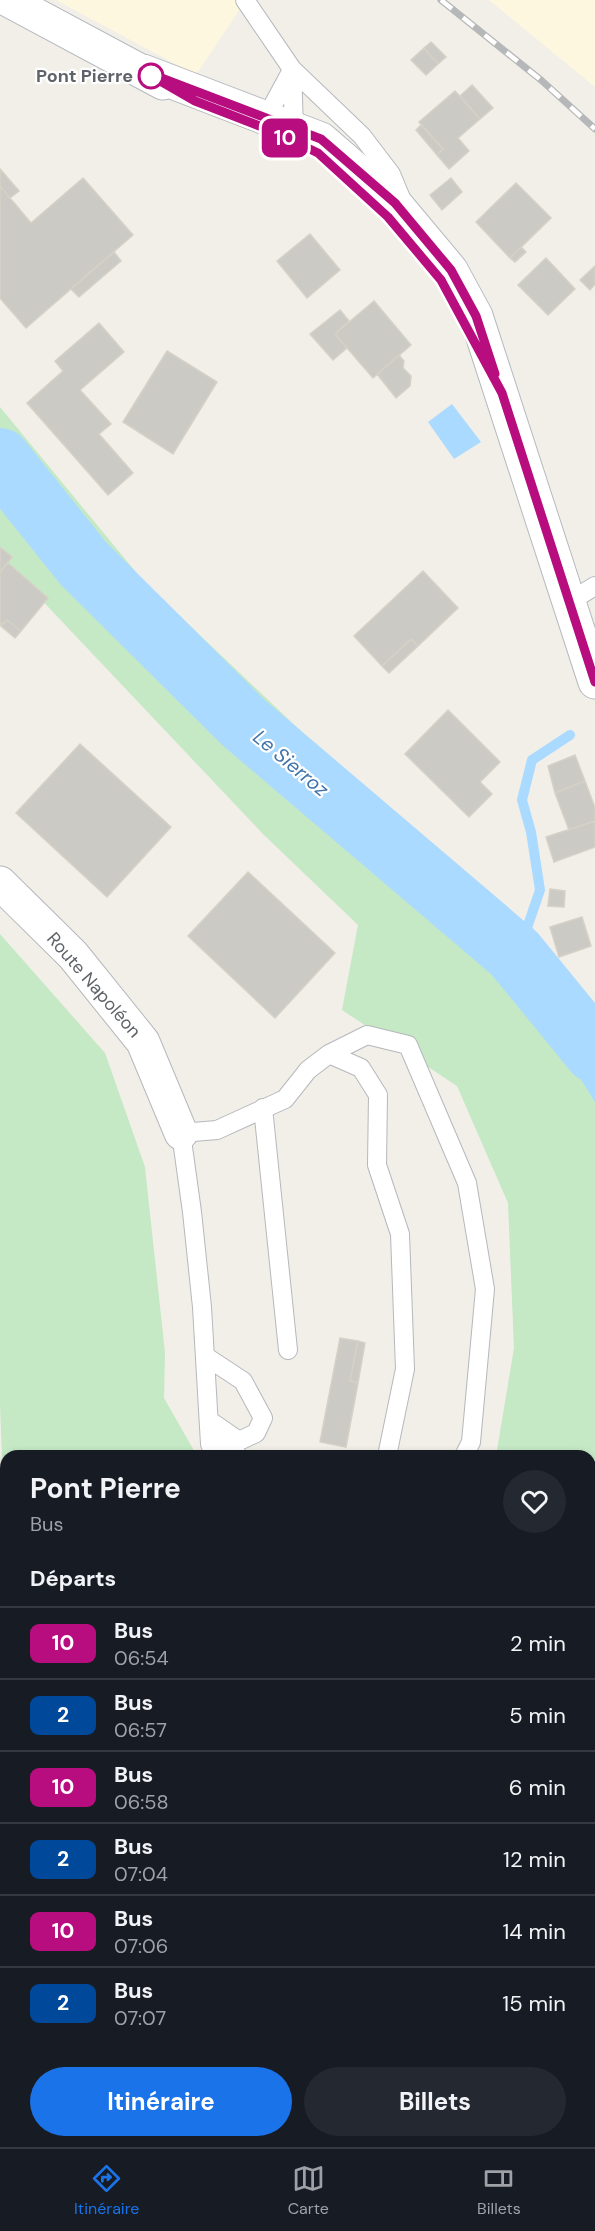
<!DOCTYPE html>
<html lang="fr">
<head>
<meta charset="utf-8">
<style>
  body { margin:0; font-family:"DM Sans",sans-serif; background:#242831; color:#f1f3f6; height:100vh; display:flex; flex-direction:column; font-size:22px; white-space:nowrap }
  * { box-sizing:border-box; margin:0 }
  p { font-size:20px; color:#9ea1a6 }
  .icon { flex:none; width:33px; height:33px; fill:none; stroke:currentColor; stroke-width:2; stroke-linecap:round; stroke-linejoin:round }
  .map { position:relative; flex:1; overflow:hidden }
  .drawer { position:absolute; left:0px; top:1450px; width:596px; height:698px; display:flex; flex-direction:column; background:#171b24; border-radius:18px 18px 0 0; box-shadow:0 3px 9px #0003 }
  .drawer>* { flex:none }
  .badge { padding:0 12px; border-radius:9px; font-size:21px; line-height:39px }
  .map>.badge { position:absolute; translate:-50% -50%; box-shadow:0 0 0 3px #fff }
  h2 { padding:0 30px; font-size:22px; line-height:54px }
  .round { display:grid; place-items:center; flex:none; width:63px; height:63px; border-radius:32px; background:#242831 }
  .overview { display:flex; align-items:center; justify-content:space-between; height:102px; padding:0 30px }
  h1 { font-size:28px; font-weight:700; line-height:45px }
  .button { display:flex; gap:12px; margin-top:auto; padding:12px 30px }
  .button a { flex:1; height:69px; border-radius:36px; background:#1a73e8; color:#fff; font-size:24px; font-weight:700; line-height:69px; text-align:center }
  .button a+a { background:#242831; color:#f1f3f6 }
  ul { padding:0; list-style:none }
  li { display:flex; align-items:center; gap:18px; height:72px; padding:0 30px; border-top:2px solid #363941 }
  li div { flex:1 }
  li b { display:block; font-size:22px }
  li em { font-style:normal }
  li .badge { min-width:66px; font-weight:700; text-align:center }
  .dock { display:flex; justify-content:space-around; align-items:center; height:84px; border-top:2px solid #363941; background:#171b24; font-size:16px; color:#9ea1a6 }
  .dock a { display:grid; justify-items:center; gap:3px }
  .dock .selected { color:#1a73e8 }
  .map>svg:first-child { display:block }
  .commercial { fill:#fef7e0 }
  .industrial { fill:#e0deda }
  .green { fill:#c5e8c5 }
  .water { fill:#aadaff }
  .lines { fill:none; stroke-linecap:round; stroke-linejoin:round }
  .stream { stroke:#aadaff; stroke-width:10 }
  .river { stroke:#aadaff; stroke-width:62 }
  .building { fill:#cccac5; stroke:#d6d1c6; stroke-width:1.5 }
  .service-casing { stroke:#b5b8bc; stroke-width:20 }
  .minor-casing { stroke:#b5b8bc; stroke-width:35 }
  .secondary-casing { stroke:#b6babf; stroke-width:35 }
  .service { stroke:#fff; stroke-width:18 }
  .minor { stroke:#fff; stroke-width:33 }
  .secondary { stroke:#fff; stroke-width:33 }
  .rail-casing { stroke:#b6b7b8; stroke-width:7 }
  .rail { stroke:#fff; stroke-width:4.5; stroke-dasharray:14; stroke-linecap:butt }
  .line-casing { stroke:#fff; stroke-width:14 }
  .line { stroke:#b70d7f; stroke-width:9 }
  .stop-dot { fill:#fff; stroke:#b70d7f; stroke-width:3 }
  .labels { text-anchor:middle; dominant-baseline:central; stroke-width:4.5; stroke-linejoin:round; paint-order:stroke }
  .stop-label { font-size:18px; font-weight:bold; fill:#5f6368; stroke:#fff; text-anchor:end }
  .street-label { font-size:18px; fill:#5f6368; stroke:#fff }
  .water-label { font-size:20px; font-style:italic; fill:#4174aa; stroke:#fff }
</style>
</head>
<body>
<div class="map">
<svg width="595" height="2147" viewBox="0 0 595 2147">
  <rect width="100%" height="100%" fill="#f1efe8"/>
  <path class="commercial" d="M 56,0 L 237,0 L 242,6 L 196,75 Z
    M 489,0 L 595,0 L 595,87 Z"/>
  <path class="industrial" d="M 595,1663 L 595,1833 L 590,1831 L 590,1677 Z"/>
  <path class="green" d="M 0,407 L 144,582 L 465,887 L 595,1062 L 595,1663 L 590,1677 L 590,1456 L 496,1456 L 514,1348 L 508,1203 L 457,1086 L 342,1010 L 358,925 L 263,834 L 0,556 Z
    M 0,934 L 105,1053 L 145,1167 L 165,1353 L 164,1398 L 197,1456 L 6,1456 L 6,1560 L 0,1405 Z
    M 194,2142 L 369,2142 L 366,2147 L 191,2147 Z"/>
  <path class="water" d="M 452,404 L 481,442 L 454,459 L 428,422 Z
    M 532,944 L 595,1030 L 595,1102 L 544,1020 L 516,982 Z
    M 595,1537 L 595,1637 L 590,1651 L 590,1554 Z"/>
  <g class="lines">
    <path class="stream" d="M 514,953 L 526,931 L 540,890 L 531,832 L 522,800 L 532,760 L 570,735"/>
    <path class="river" d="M 0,459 L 83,563 L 243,722 L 514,953 L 595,1052"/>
  </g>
  <path class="building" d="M 431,42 L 446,57 L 438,64 L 424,48 Z
    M 424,48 L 438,64 L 426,75 L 411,60 Z
    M 472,85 L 493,108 L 480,119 L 460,96 Z
    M 455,91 L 480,119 L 458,138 L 469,151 L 449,169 L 437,155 L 443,149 L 419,122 Z
    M 421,125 L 443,149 L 437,155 L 416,130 Z
    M 0,169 L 19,191 L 10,198 L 0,186 Z
    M 83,178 L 133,235 L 26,328 L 0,298 L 0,186 L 31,223 Z
    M 451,178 L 462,192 L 442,210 L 430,195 Z
    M 516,183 L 551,218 L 510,258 L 476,222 Z
    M 310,234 L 340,270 L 307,298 L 277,261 Z
    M 521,247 L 526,252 L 515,262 L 510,258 Z
    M 114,252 L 121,261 L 79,297 L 71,289 Z
    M 546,258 L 575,289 L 548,315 L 518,285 Z
    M 595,266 L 595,284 L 590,290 L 580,280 Z
    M 374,301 L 411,345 L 373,378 L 335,334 Z
    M 340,310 L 349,321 L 335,334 L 347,348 L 333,360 L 310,334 Z
    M 99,323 L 124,352 L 80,390 L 111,424 L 99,434 L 133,473 L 108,495 L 27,403 L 63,371 L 55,361 Z
    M 167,351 L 217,382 L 173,454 L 123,422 Z
    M 399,355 L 404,361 L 403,368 L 411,376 L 410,386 L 396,398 L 377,374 Z
    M 0,547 L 12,557 L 0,572 Z
    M 8,563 L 48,598 L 21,631 L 7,620 L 0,625 L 0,572 Z
    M 423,571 L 458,608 L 418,646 L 411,639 L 382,666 L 354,636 Z
    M 7,620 L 21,631 L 15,638 L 1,626 Z
    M 411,639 L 418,646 L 389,673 L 382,666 Z
    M 448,710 L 500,762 L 480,782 L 492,794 L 469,817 L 405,754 Z
    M 80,744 L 171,827 L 107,897 L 16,813 Z
    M 575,755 L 585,781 L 555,793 L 548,766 Z
    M 585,781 L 595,808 L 595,821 L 569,830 L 555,793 Z
    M 595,821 L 595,847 L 554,862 L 546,837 Z
    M 248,872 L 335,953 L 275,1018 L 188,936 Z
    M 550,889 L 565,891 L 564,907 L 548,906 Z
    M 582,917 L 591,946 L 559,957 L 550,927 Z
    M 340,1338 L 358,1341 L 350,1381 L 358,1383 L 346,1447 L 320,1442 Z
    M 358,1341 L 365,1343 L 358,1383 L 350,1381 Z
    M 595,1763 L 595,1817 L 590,1815 L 590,1777 Z
    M 6,1966 L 6,2142 L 98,2142 L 104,2147 L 0,2147 L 0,1967 Z"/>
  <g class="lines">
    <defs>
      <path id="service" d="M 245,0 L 292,69 L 362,136 L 391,174 L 403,203
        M 292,69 L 294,128
        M 266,118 L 292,70
        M 569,602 L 595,586
        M 329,1054 L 361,1068 L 378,1095 L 377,1165 L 400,1234 L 405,1369 L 387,1456
        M 263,1108 L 288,1350
        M 205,1356 L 243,1381 L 263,1418 L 256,1433 L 239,1441 L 210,1421
        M 216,1430 L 238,1456
        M 215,1456 L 210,1444 L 202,1307 L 192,1212 L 181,1133 L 217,1130 L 285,1099 L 308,1070 L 329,1054 L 367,1035 L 408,1045 L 467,1183 L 485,1289 L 471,1442 L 464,1456"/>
      <path id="minor" d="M 0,883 L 73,955 L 143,1042 L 181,1133"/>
      <path id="secondary" d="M 8,0 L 163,83
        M 143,71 L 321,139 L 395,203 L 451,270 L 476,316 L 595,682"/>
    </defs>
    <use href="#service" class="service-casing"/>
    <use href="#minor" class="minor-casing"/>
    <use href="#secondary" class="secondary-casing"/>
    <use href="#service" class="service"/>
    <use href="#minor" class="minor"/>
    <use href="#secondary" class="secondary"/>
    <defs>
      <path id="rail" d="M 441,0 L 541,80 L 595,129"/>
    </defs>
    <use href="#rail" class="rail-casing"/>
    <use href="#rail" class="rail"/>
  </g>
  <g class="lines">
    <defs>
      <path id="line" d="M 495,374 L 476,316 L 451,270 L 395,203 L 321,139 L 143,71 L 195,101 L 270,130 L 318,153 L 388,217 L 441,280 L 502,393 L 595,682"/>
    </defs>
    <use href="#line" class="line-casing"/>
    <use href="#line" class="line"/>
  </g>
  <circle class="stop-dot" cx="151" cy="76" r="12"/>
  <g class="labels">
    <g class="stop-label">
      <text x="133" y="76">Pont Pierre</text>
    </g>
    <g class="street-label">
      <text transform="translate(94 985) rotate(49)">Route Napoléon</text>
    </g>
    <g class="water-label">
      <text transform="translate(291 763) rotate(40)">Le Sierroz</text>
    </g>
  </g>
</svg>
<b class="badge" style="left:285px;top:138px;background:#b70d7f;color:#fff">10</b>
<section class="drawer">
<div class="overview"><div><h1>Pont Pierre</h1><p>Bus</p></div><a class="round"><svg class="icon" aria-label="heart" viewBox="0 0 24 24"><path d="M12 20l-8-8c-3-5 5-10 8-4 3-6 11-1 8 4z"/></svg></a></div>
<h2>Départs</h2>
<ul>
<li><span class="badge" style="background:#b70d7f;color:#fff">10</span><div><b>Bus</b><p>06:54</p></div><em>2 min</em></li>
<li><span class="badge" style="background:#004899;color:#fff">2</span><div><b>Bus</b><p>06:57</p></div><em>5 min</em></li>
<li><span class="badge" style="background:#b70d7f;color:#fff">10</span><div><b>Bus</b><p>06:58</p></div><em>6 min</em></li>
<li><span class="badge" style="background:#004899;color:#fff">2</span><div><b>Bus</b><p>07:04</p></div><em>12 min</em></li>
<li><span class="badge" style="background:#b70d7f;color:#fff">10</span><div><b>Bus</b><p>07:06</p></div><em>14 min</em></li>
<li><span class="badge" style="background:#004899;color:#fff">2</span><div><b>Bus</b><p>07:07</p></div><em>15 min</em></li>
</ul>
<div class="button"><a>Itinéraire</a><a>Billets</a></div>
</section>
</div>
<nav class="dock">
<a class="selected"><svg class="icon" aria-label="directions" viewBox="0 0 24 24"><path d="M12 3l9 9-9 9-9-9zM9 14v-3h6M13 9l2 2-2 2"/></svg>Itinéraire</a>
<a><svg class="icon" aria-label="map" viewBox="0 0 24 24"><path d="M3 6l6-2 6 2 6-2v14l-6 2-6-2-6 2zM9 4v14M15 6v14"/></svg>Carte</a>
<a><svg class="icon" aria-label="tickets" viewBox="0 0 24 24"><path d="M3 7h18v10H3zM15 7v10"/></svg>Billets</a>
</nav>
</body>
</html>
